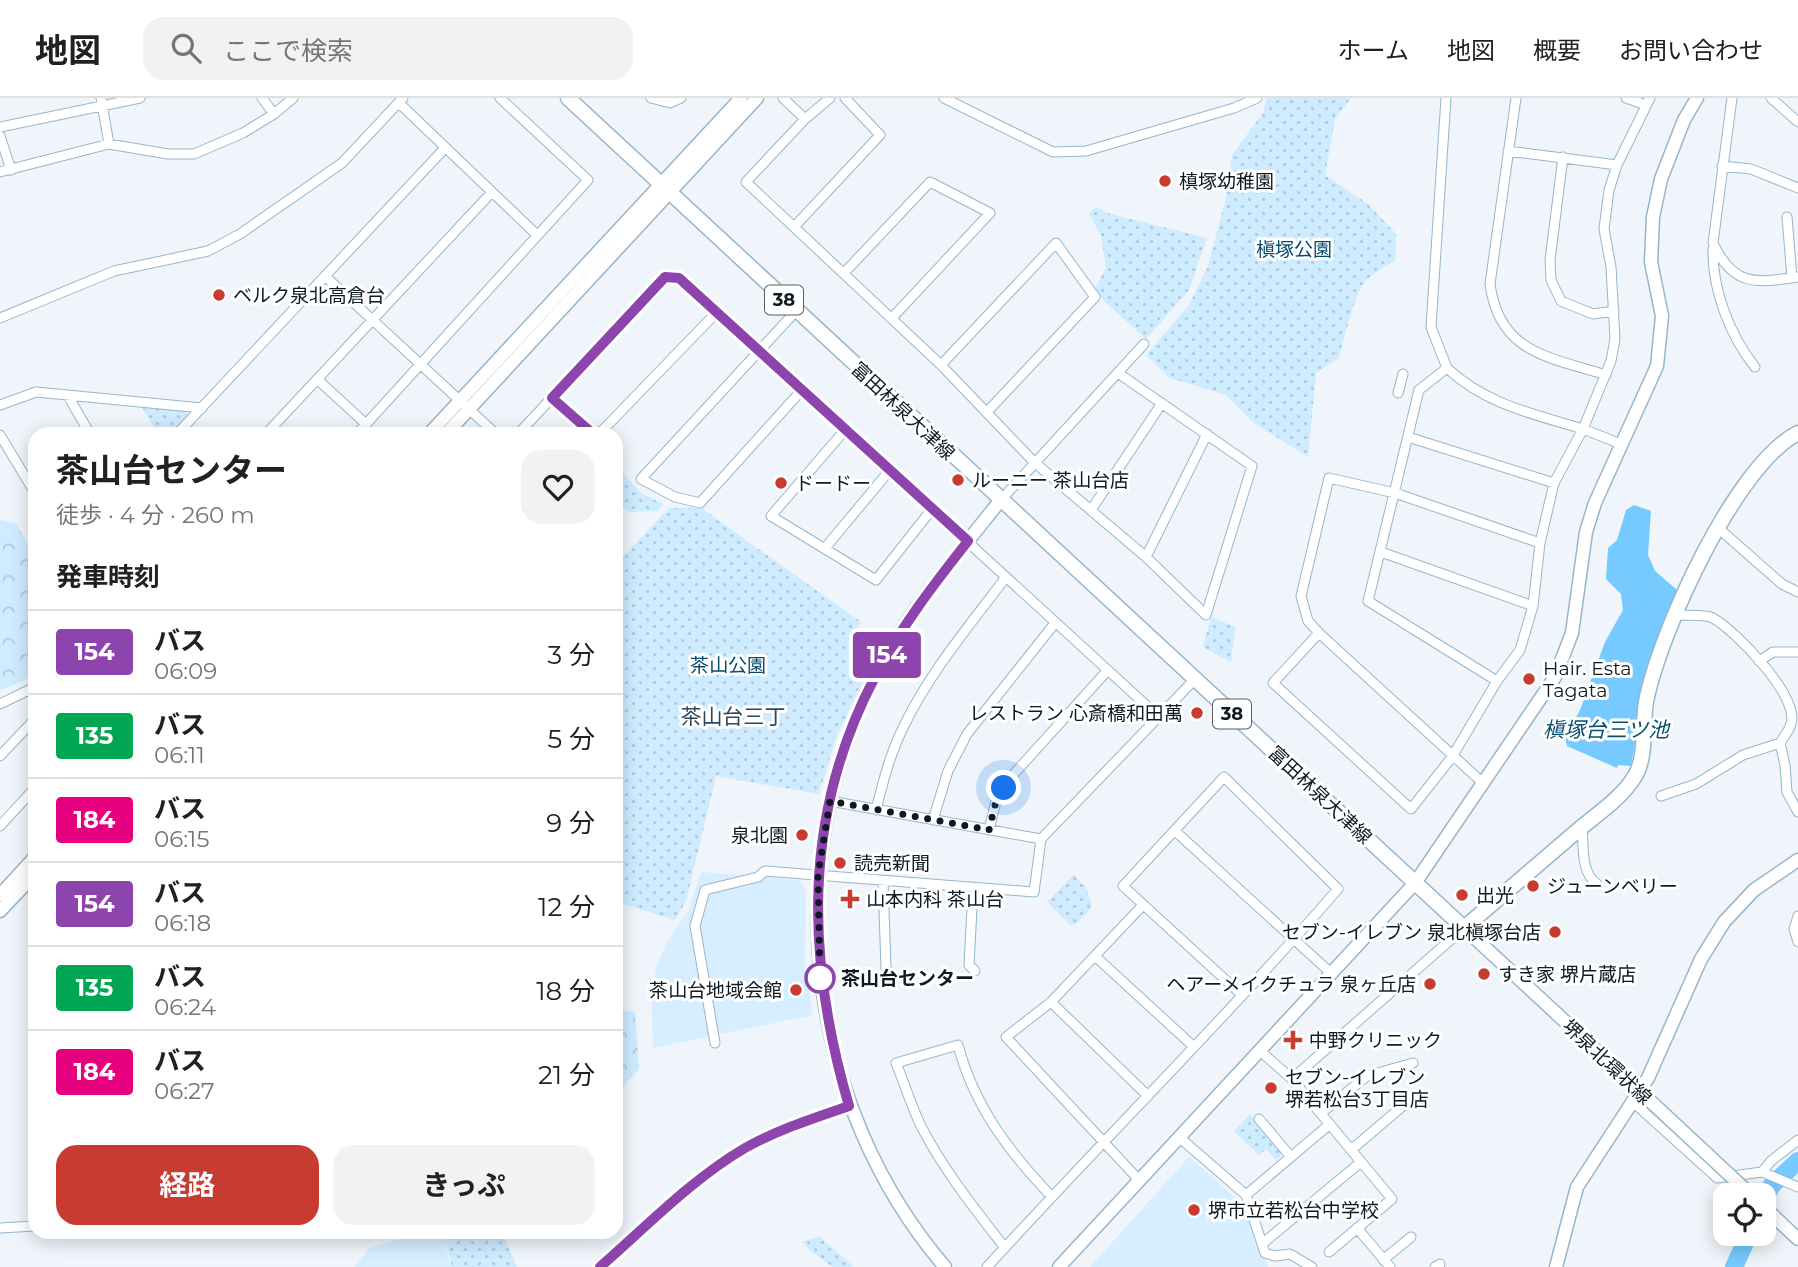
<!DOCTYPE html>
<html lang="ja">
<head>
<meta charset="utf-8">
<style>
  body { margin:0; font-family:Montserrat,"Noto Sans JP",sans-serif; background:#f2f2f2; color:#202124; height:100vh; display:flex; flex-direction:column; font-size:26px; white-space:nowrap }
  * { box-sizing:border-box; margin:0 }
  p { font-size:23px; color:#757577 }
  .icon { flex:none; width:38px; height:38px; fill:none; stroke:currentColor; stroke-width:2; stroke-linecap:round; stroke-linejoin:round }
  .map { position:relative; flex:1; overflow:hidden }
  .details { position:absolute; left:28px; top:329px; width:595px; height:812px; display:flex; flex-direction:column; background:#fff; border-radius:21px; box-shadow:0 4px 18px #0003 }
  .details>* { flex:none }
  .badge { padding:0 14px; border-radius:5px; font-size:24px; line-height:46px }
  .tools { position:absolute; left:1713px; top:1085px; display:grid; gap:14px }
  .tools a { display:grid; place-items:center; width:63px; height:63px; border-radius:14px; background:#fff; box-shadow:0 4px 18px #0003; font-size:35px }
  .you { position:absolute; width:35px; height:35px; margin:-18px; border:5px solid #fff; border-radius:50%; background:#1a73e8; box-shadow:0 0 0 10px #1a73e833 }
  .map>.badge { position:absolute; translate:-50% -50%; box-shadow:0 0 0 4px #fff }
  h2 { padding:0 28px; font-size:26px; line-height:63px }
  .round { display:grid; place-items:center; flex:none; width:74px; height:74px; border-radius:21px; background:#f2f2f2 }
  .overview { display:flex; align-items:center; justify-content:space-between; height:119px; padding:0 28px }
  h1 { font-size:33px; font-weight:700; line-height:52px }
  .primary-button { display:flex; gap:14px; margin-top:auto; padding:14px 28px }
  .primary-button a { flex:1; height:80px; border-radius:21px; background:#c83b31; color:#fff; font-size:28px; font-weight:700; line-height:80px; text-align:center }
  .primary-button a+a { background:#f2f2f2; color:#202124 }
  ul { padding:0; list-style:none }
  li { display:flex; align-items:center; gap:21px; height:84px; padding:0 28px; border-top:2px solid #e0e0e0 }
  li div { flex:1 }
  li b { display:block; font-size:26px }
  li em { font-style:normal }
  li .badge { min-width:77px; font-weight:700; text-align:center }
  header { display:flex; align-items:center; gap:42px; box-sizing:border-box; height:98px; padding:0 35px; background:#fff; border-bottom:2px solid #e0e0e0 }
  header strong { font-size:33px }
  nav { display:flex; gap:38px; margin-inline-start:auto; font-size:24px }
  .search { width:490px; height:63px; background:#f2f2f2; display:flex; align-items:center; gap:18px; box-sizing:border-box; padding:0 24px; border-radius:21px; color:#757577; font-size:26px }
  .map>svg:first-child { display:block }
  .built { fill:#d6eeff }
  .forest { fill:url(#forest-crowns) }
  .park { fill:url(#park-dots) }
  .water { fill:#76caff }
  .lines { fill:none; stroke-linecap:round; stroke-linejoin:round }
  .river { stroke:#76caff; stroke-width:18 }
  .street-casing { stroke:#96b6cb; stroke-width:11 }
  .secondary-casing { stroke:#96b6cb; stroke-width:15 }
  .primary-casing { stroke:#96b6cb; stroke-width:17 }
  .street { stroke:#fff; stroke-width:9 }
  .secondary { stroke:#fff; stroke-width:12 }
  .primary { stroke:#fff; stroke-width:14 }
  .secondary-bridge-casing { stroke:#96b6cb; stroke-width:15; stroke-linecap:butt }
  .secondary-bridge { stroke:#fff; stroke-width:12 }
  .line-casing { stroke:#fff; stroke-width:16 }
  .line { stroke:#8e44ad; stroke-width:10 }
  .walk { stroke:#0e1a22; stroke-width:7; stroke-dasharray:0 12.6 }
  .poi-dot { fill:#c83b31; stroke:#fff; stroke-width:2.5 }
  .stop-dot { fill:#fff; stroke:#8e44ad; stroke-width:3.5 }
  .labels { text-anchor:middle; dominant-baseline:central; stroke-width:6; stroke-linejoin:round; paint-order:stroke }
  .shield { fill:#fff; stroke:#565f64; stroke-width:2 }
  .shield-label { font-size:18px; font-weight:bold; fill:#0e1a22 }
  .poi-label { font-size:19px; fill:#0e1a22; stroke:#fff; text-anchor:start }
  .park-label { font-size:19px; fill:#054b6e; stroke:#fff }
  .street-label { font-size:19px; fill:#0e1a22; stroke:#fff }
  .stop-label { font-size:19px; font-weight:bold; fill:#0e1a22; stroke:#fff; text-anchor:start }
  .neighbourhood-label { font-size:21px; fill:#2d495c; stroke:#fff }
  .water-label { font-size:21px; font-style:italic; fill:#0a4e70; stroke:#fff }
</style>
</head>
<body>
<header>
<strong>地図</strong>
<div class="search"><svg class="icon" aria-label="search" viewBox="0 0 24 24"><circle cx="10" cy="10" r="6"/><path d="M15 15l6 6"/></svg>ここで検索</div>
<nav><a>ホーム</a><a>地図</a><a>概要</a><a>お問い合わせ</a></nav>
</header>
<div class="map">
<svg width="1798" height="1169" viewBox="0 0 1798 1169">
  <defs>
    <pattern id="forest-crowns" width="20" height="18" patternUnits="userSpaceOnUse" patternTransform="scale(1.75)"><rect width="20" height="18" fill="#ceebff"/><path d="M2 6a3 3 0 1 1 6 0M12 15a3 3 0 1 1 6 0" fill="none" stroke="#b0c9da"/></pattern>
    <pattern id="park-dots" width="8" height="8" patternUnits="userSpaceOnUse" patternTransform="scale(1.75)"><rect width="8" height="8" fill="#ceebff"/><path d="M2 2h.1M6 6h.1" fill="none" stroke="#b0c9da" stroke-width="1.8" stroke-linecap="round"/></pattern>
  </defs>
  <rect width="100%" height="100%" fill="#eff5fa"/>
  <path class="built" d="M 701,774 L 799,782 L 806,793 L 805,872 L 813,917 L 653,950 L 651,895 L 657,867 L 666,846 L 688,813 Z
    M 1189,1059 L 1245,1108 L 1268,1169 L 1090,1169 Z
    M 426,1134 L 443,1134 L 451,1169 L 355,1169 L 369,1150 Z"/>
  <path class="forest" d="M 0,422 L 16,425 L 33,455 L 35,577 L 0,593 Z
    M 616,912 L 635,914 L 639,971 L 616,996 Z"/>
  <path class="park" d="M 1267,0 L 1351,0 L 1335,21 L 1325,77 L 1368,106 L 1396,136 L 1395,162 C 1386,169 1375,174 1367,181 C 1356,191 1343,244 1339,260 L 1316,275 L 1308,359 L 1254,325 L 1226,297 L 1170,280 L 1146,257 L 1189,207 L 1208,168 L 1226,100 L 1232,57 L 1263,15 Z
    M 1097,109 L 1110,116 L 1207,140 L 1189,192 L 1146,241 L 1104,203 L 1095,190 L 1106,170 L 1101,137 L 1089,115 Z
    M 142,309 L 186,313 L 189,318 L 173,336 L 158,336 Z
    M 616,368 L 641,395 L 663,406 L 657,413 L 629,414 L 616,404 Z
    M 669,410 L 701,410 L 861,524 L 858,528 L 881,544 L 836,640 L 819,696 L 716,678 L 686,803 L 675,822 L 616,804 L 616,466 Z
    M 1211,519 L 1235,529 L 1231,564 L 1203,549 Z
    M 1074,777 L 1086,789 L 1092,809 L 1076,826 L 1070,827 L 1047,804 Z
    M 1250,1016 L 1282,1054 L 1277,1063 L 1266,1051 L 1259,1057 L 1234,1033 Z
    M 444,1134 L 502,1134 L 517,1169 L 452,1169 Z
    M 819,1138 L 854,1169 L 832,1169 C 821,1159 811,1156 802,1144 Z"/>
  <path class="water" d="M 1634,407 L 1651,413 L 1648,457 L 1655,473 L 1677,492 L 1649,569 L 1631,668 L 1618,667 L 1617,670 L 1567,648 L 1565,640 L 1580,612 L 1605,544 L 1623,512 L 1621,496 L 1606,481 L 1608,450 L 1617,442 L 1626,412 Z"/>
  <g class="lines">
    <path class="river" d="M 1764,1101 L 1772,1087 L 1798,1063
      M 1734,1169 L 1749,1136"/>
    <defs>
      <path id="street" d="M 101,0 L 109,46
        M 262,0 L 274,16
        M 651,0 L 670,5 L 681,0
        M 783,0 L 805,21
        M 830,0 L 805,21 L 746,84 L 941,267 L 1034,364 L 1146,459 L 1206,517 L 1252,368 L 1118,275
        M 944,0 L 1053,54 L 1086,53 L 1234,10 L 1257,0
        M 1446,0 L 1431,229 L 1447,270
        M 1516,0 L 1490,186 C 1499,255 1549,259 1606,277
        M 1626,0 L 1646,7
        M 1732,0 L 1713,145 C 1733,189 1756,185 1798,179
        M 1771,0 L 1798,24
        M 399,5 L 536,136
        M 0,29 L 140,0
        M 0,38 L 11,72
        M 1508,53 L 1617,67
        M 1563,59 L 1550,162 L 1551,182 L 1561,203 L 1593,216 L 1614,213
        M 1722,68 L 1751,71 L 1798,90
        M 0,74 L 109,46 L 168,56 L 194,56 L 243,35 L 274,16 L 293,0
        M 1787,119 L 1792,180
        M 794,129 L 880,37 L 845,0
        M 1713,151 C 1712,191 1730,238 1755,269
        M 844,175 L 930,84 L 990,115 L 892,220
        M 326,179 L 496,336
        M 796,213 L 641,381 L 675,399 L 700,405 L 801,293
        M 0,220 L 114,173 L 208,153 L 240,136 L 342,65 L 403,0
        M 941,267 L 1056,145 L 1095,199 L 987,314
        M 317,281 L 366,326
        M 1398,295 L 1403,276
        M 68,298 L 90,336
        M 552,300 L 593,336
        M 0,307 L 36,294 L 202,310
        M 845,332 L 771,418 L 876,482 L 932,411
        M 177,336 L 445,50
        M 266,336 L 492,94
        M 357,336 L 588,82 L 500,0
        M 518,336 L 665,179 L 672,177 L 679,180 L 1158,618
        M 599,336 L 717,214
        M 0,337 L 35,395
        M 1408,339 L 1554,385
        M 1621,346 L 1583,331 L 1611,263 L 1615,241 L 1611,169 L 1604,131 L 1609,92 L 1617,67 L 1650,0
        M 1000,403 L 1144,246
        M 1091,412 L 1162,305
        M 1717,429 L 1782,486 L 1798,494
        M 825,450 L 890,372
        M 1381,454 L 1533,508
        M 1146,459 L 1207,336
        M 1676,517 C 1686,518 1705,516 1713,520 C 1738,535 1792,592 1792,621 C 1791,631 1785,637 1780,645 L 1785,667 L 1787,694 L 1798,714
        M 1319,535 L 1273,585 L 1411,711 L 1452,659 L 1497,583 L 1520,552 L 1533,508 L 1540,445 L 1395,395 L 1329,380 L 1301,498 L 1308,523 L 1319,535 L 1484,686
        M 1759,563 L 1773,554 L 1798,554
        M 1497,583 L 1368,503 L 1419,292 L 1447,270 C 1485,306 1533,316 1583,331 L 1554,385 L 1540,445
        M 0,606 L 35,589
        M 0,658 L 35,621
        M 1661,698 L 1696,686 L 1743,657 L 1780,645
        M 830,703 L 1041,741 L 1195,581
        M 876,712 C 883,684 890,656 903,630 C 929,575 970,527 1006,479
        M 933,722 L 948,673 L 967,636 L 1055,525
        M 0,728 L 35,690
        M 1582,729 C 1584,747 1580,774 1597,786
        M 989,732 L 996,703 L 1012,678 L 1107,573
        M 1175,733 L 1332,876
        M 883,783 L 886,870
        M 973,792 L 969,867 L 975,873
        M 1798,818 L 1794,831 L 1798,844
        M 1096,859 L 1193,948
        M 1051,904 L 1148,998
        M 715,945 L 695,828 L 705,792 L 758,779 L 765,773 L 1034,794 L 1041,741
        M 1260,953 L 1292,981 L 1392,1101 L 1329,1154
        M 1292,981 L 1464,830
        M 1634,1005 L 1717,1080 L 1762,1074 L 1798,1089
        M 1321,1015 L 1367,978 L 1413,965
        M 1259,1021 L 1291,1059
        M 1180,1040 L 1246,1097 L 1265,1155 L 1275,1158 L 1290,1156 L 1312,1169
        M 1351,1052 L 1411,1001
        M 1762,1074 L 1771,1063 L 1798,1042
        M 1139,1082 L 1006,939 L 1051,904 L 1143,807
        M 1246,1097 L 1330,1026
        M 0,1130 L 35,1128
        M 1357,1130 L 1390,1169
        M 1262,1146 L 1361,1064
        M 1005,1150 C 975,1111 945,1074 922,1030 C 912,1010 905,987 896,965 L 958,947 C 974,1008 1009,1054 1052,1099
        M 1383,1162 L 1411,1139
        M 600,1169 C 647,1129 692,1081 745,1050 C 777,1032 814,1020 849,1008
        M 987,1169 C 1103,1042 1225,921 1338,791 L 1224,679 L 1123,788 L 1242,897
        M 1435,1169 L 1440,1166"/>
      <path id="secondary" d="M 429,336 L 741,0
        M 446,336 L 757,0
        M 0,797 L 35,759
        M 0,813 L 35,776
        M 1464,830 L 1557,916
        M 1764,1109 L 1798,1141
        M 945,1169 C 807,1008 778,769 874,579 C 907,515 955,459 1000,403
        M 1059,1169 L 1415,785 L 1555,579 L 1572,535 L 1586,434 L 1595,405 L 1657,268 L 1662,218 L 1651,164 L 1653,119 L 1661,81 L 1684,22 L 1697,0
        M 1556,1169 L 1577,1089 L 1648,980 L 1701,861 L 1724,824 L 1754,792 L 1798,762"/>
      <path id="primary" d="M 568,0 L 1464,830 C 1502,797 1540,765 1577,733 C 1597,716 1622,700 1635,678 C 1647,658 1642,627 1646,604 C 1659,536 1735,367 1798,335"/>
    </defs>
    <use href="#street" class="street-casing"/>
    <use href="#secondary" class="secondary-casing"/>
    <use href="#primary" class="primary-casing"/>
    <use href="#street" class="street"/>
    <use href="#secondary" class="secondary"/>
    <use href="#primary" class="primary"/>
    <defs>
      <path id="secondary-bridge" d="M 1557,916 L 1751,1097"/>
    </defs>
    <use href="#secondary-bridge" class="secondary-bridge-casing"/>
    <use href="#secondary-bridge" class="secondary-bridge"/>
  </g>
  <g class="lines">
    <defs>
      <path id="line" d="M 593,336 L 552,300 L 665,179 L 679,180 L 968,443 C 934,486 900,530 875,579 C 802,717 806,861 849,1008 C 814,1020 777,1032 745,1050 C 692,1081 646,1129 600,1169"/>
    </defs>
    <use href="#line" class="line-casing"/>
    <use href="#line" class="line"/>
    <path class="walk" d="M 820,880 L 818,777 L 830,703 L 989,732 L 996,703 L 1004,690"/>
  </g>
  <g class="poi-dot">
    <circle cx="1165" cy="83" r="7"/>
    <circle cx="219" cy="197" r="7"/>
    <circle cx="958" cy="382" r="7"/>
    <circle cx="781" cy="385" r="7"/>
    <circle cx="1529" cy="581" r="7"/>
    <circle cx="1197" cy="615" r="7"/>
    <circle cx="802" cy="737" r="7"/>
    <circle cx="840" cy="765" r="7"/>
    <circle cx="1533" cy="788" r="7"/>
    <circle cx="1462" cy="797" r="7"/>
    <path d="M846.5 790.5h7v7h7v7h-7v7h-7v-7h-7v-7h7z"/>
    <circle cx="1555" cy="834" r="7"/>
    <circle cx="1484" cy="876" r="7"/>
    <circle cx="1430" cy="886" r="7"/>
    <circle cx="796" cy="892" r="7"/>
    <path d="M1289.5 931.5h7v7h7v7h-7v7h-7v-7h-7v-7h7z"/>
    <circle cx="1271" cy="990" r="7"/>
    <circle cx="1194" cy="1112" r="7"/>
  </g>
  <circle class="stop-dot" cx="820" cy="880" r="14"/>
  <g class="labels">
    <g class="shield">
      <rect x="765" y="187.5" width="38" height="29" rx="5"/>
      <rect x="1213" y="601.5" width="38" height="29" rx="5"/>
    </g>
    <g class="shield-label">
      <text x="784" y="202">38</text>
      <text x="1232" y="616">38</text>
    </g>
    <g class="poi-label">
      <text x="1179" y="83">槙塚幼稚園</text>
      <text x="233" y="197">ベルク泉北高倉台</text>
      <text x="972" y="382">ルーニー 茶山台店</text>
      <text x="795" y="385">ドードー</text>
      <text x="1543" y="570">Hair. Esta<tspan x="1543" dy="22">Tagata</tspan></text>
      <text x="1183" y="615" text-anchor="end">レストラン 心斎橋和田萬</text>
      <text x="788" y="737" text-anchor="end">泉北園</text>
      <text x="854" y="765">読売新聞</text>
      <text x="1547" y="788">ジューンベリー</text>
      <text x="1476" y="797">出光</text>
      <text x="866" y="801">山本内科 茶山台</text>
      <text x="1541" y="834" text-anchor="end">セブン-イレブン 泉北槇塚台店</text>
      <text x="1498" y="876">すき家 堺片蔵店</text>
      <text x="1416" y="886" text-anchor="end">ヘアーメイクチュラ 泉ヶ丘店</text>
      <text x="782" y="892" text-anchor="end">茶山台地域会館</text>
      <text x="1309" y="942">中野クリニック</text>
      <text x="1285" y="979">セブン-イレブン<tspan x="1285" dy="22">堺若松台3丁目店</tspan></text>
      <text x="1208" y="1112">堺市立若松台中学校</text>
    </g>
    <g class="park-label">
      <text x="1294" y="151">槇塚公園</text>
      <text x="728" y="567">茶山公園</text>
    </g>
    <g class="street-label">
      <text transform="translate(903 313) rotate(43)">富田林泉大津線</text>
      <text transform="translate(1320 697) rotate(43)">富田林泉大津線</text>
      <text transform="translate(1607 964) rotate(43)">堺泉北環状線</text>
    </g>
    <g class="stop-label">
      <text x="841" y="880">茶山台センター</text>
    </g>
    <g class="neighbourhood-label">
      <text x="733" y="618">茶山台三丁</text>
    </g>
    <g class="water-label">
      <text x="1606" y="631">槇塚台三ツ池</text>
    </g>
  </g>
</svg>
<div class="tools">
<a><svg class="icon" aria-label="locate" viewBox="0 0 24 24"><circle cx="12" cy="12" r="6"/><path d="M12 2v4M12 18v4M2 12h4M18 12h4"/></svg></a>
</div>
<div class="you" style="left:1004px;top:690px"></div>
<b class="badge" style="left:887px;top:557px;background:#8e44ad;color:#fff">154</b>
<section class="details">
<div class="overview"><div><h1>茶山台センター</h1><p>徒歩 · 4 分 · 260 m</p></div><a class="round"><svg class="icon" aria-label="heart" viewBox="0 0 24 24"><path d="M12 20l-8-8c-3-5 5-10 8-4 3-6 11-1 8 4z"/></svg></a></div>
<h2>発車時刻</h2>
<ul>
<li><span class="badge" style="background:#8e44ad;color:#fff">154</span><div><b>バス</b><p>06:09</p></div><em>3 分</em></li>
<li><span class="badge" style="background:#00a651;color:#fff">135</span><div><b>バス</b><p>06:11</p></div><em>5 分</em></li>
<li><span class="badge" style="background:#e6007e;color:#fff">184</span><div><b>バス</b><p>06:15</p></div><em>9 分</em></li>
<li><span class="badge" style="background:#8e44ad;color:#fff">154</span><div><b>バス</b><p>06:18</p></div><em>12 分</em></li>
<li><span class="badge" style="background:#00a651;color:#fff">135</span><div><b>バス</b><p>06:24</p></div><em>18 分</em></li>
<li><span class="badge" style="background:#e6007e;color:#fff">184</span><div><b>バス</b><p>06:27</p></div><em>21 分</em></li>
</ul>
<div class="primary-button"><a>経路</a><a>きっぷ</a></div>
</section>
</div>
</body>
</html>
